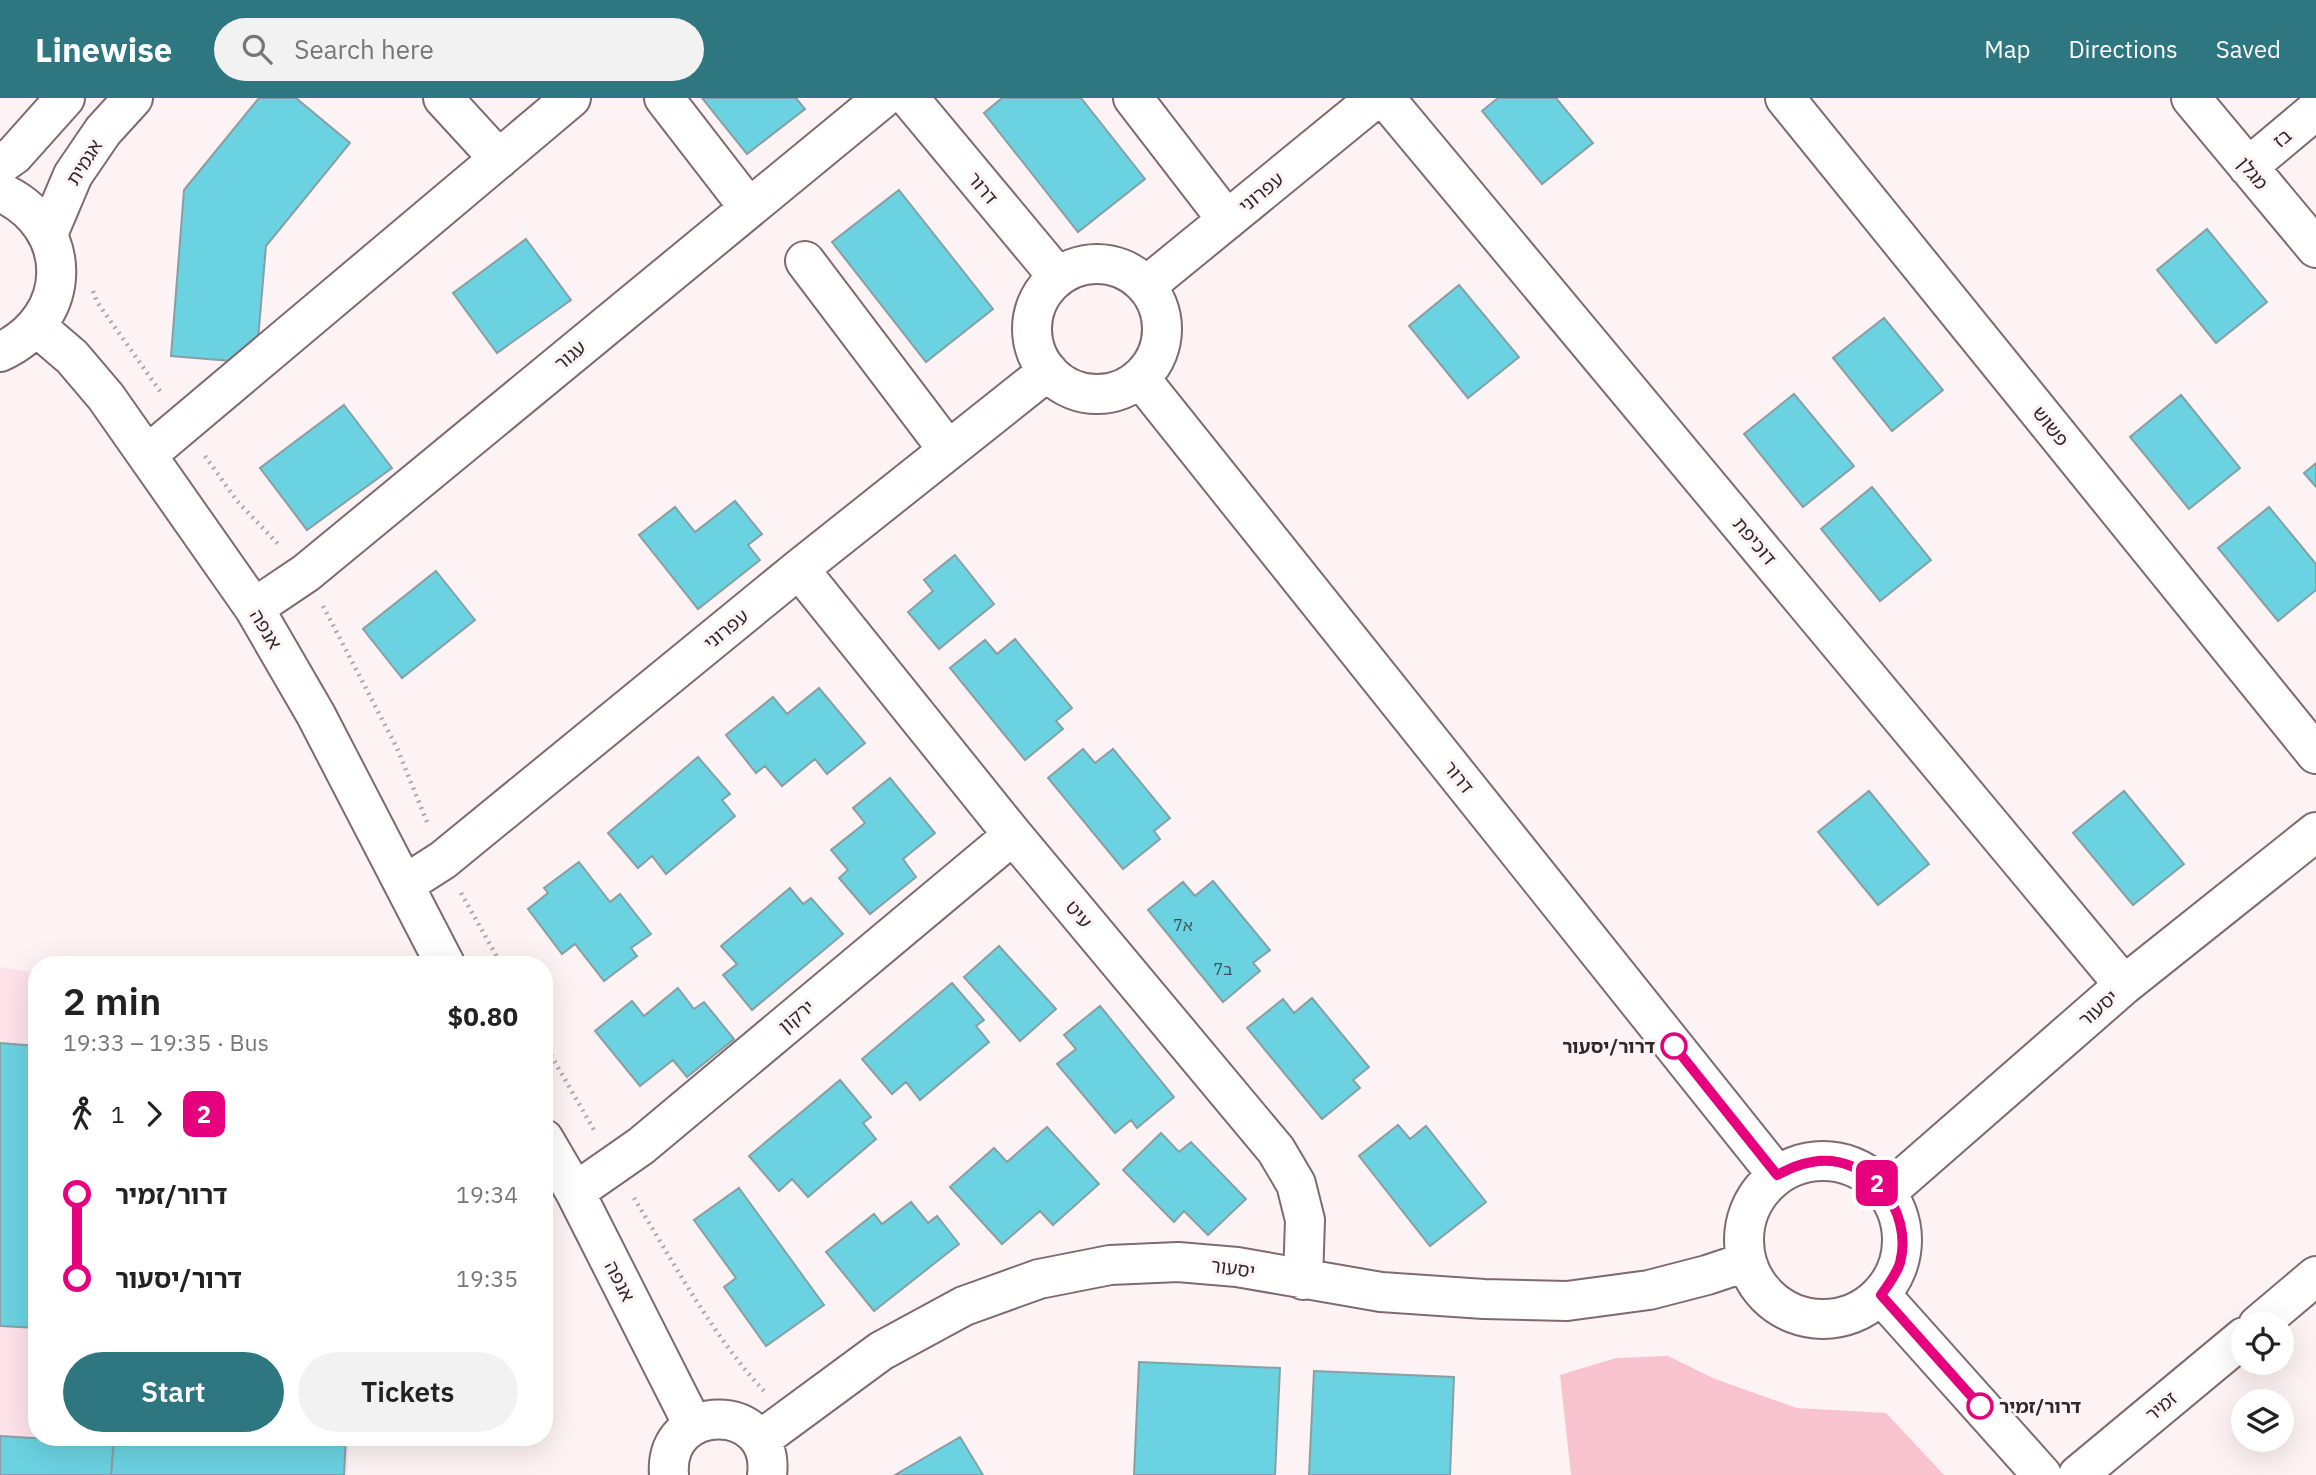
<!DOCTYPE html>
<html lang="en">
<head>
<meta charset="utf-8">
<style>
  body { margin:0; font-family:"IBM Plex Sans","Noto Sans Hebrew",sans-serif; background:#f2f2f2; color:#222; height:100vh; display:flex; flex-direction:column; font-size:26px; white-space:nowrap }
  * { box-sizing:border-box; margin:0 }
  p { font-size:23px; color:#767676 }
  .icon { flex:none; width:38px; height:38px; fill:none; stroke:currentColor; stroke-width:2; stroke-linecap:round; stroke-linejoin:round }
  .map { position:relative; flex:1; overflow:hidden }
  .side { position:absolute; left:28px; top:858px; width:525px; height:490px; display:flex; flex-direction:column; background:#fff; border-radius:28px; box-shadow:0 7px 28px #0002 }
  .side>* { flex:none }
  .badge { padding:0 14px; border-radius:10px; font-size:24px; line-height:46px }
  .buttons { position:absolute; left:2231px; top:1214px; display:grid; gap:14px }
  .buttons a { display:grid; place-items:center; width:63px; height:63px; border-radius:50%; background:#fff; box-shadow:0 7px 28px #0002; font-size:35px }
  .map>.badge { position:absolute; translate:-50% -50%; box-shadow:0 0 0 4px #fff }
  .legs { display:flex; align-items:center; gap:10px; height:77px; padding:0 35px; font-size:23px }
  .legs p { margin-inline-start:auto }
  .summary { display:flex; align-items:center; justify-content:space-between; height:119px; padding:0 35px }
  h1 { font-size:38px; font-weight:600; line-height:52px }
  .action { display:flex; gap:14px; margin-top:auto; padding:14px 35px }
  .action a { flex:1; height:80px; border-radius:42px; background:#2e7680; color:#fff; font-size:28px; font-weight:600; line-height:80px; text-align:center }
  .action a+a { background:#f2f2f2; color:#222 }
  ul { padding:0 35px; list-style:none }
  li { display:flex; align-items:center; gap:24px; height:84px; font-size:26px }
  li i { display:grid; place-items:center; width:10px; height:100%; margin:0 9px; background:currentColor }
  li i::after { content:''; width:18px; height:18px; margin:-9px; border:5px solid; border-radius:50%; background:#fff }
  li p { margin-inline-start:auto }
  li:first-child i { background:linear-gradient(#0000 50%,currentColor 0) }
  li:last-child i { background:linear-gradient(currentColor 50%,#0000 0) }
  header { display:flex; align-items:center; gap:42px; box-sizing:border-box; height:98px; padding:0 35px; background:#2e7680; color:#fff }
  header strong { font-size:33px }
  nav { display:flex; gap:38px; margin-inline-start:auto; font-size:24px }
  .search { width:490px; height:63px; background:#f2f2f2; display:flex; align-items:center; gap:18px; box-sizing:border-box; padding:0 24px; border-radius:38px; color:#767676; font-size:26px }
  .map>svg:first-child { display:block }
  .built { fill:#fde3e9 }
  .green { fill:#f9c2cf }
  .building { fill:#6bd2e1; stroke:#889fa3; stroke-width:2 }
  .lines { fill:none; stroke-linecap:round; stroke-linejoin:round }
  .minor-casing { stroke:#7e6a6f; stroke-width:42 }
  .path { stroke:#b2a8aa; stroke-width:4.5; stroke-dasharray:2 5; stroke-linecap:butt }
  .minor { stroke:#fff; stroke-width:38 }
  .line-1-casing { stroke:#fff; stroke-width:16 }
  .line-1 { stroke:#e6007e; stroke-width:10 }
  .stop-1-dot { fill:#fff; stroke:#e6007e; stroke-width:3.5 }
  .labels { text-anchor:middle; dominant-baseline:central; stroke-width:6; stroke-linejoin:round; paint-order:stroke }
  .number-label { font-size:16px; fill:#3f5257 }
  .street-label { font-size:19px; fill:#302729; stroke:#fdf3f5 }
  .stop-label { font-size:19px; font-weight:bold; fill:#302729; stroke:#fdf3f5; text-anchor:end }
</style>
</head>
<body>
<header>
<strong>Linewise</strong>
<div class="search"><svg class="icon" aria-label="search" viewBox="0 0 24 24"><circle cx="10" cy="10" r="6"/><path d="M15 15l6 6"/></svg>Search here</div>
<nav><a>Map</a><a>Directions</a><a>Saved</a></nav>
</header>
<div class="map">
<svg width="2316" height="1377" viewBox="0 0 2316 1377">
  <rect width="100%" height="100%" fill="#fdf3f5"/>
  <path class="built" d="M 0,869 L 37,875 L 37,1339 L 349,1339 L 347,1377 L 0,1377 Z"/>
  <path class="green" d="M 1668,1258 L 1715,1281 L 1797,1310 L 1886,1315 L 1944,1377 L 1571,1377 L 1560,1277 L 1616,1260 Z"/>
  <path class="building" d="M 259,0 L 296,0 L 350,45 L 266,148 L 256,265 L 171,258 L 184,92 Z
    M 702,0 L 796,0 L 805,11 L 747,56 Z
    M 1002,0 L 1081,0 L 1145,81 L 1078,134 L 984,15 Z
    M 1498,0 L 1556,0 L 1593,45 L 1542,86 L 1482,13 Z
    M 899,92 L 993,211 L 926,264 L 832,144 Z
    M 2207,131 L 2267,204 L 2216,245 L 2157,172 Z
    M 526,141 L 571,202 L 497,255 L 453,195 Z
    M 1459,187 L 1519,259 L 1468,300 L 1409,228 Z
    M 1884,220 L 1943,292 L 1892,333 L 1833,260 Z
    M 1794,296 L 1854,368 L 1803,409 L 1744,336 Z
    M 2181,297 L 2240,370 L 2189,411 L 2130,339 Z
    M 344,307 L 392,370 L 307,432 L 260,370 Z
    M 2316,365 L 2316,389 L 2304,375 Z
    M 1872,389 L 1931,462 L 1880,503 L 1821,431 Z
    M 735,403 L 762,436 L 748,447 L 760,462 L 698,511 L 639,437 L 675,409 L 695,434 Z
    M 2269,409 L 2316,466 L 2316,492 L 2278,523 L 2218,450 Z
    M 955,457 L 994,506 L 939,551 L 908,514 L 933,493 L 924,482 Z
    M 436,473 L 475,522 L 402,580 L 363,531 Z
    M 1015,541 L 1072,610 L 1056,623 L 1063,631 L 1025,662 L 950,570 L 985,542 L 997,556 Z
    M 819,590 L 865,645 L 827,676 L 815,661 L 782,688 L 765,668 L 756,675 L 726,637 L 773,599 L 787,616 Z
    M 1083,651 L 1095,665 L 1113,651 L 1170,720 L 1154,733 L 1160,741 L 1123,771 L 1048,680 Z
    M 698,659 L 730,696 L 722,702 L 735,718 L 666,776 L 652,758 L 638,770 L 608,735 Z
    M 890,680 L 935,735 L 903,761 L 916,779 L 870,816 L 839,780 L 848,772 L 831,752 L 865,725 L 853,710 Z
    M 1869,693 L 1929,766 L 1878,807 L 1818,734 Z
    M 2124,693 L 2184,766 L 2133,807 L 2073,735 Z
    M 579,764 L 610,804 L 620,796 L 651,836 L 631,850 L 637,858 L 604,883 L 575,846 L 562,856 L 528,811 L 548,795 L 544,790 Z
    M 1213,783 L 1270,852 L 1253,865 L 1260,873 L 1223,904 L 1148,812 L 1183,784 L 1195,798 Z
    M 790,790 L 803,806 L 811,800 L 843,836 L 752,912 L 723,877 L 737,866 L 721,848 Z
    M 999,848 L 1056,911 L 1020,943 L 964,879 Z
    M 952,885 L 984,922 L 976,928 L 989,944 L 920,1002 L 906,984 L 892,996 L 862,961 Z
    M 678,890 L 694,911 L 704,904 L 734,941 L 687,979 L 673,962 L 640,988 L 595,933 L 632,903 L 644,918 Z
    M 1312,900 L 1369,969 L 1353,982 L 1360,990 L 1322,1021 L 1247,930 L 1283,901 L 1294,915 Z
    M 1100,908 L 1174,999 L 1137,1030 L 1131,1022 L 1115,1035 L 1057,966 L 1076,951 L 1064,937 Z
    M 0,945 L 37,948 L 37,1230 L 0,1228 Z
    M 840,982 L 871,1019 L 863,1025 L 876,1041 L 808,1099 L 792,1081 L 779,1093 L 749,1058 Z
    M 1398,1027 L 1410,1041 L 1426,1028 L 1486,1104 L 1430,1148 L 1359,1058 Z
    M 1047,1029 L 1099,1086 L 1053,1127 L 1040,1113 L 1002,1146 L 950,1089 L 994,1050 L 1007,1064 Z
    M 1161,1035 L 1179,1054 L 1191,1044 L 1246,1101 L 1208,1137 L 1184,1113 L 1174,1124 L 1123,1072 Z
    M 739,1090 L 824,1207 L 766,1248 L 724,1189 L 736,1180 L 694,1122 Z
    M 911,1104 L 928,1125 L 937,1118 L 959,1146 L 874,1213 L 826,1154 L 874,1116 L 882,1126 Z
    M 1139,1264 L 1280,1270 L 1275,1377 L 1134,1377 Z
    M 1314,1273 L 1454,1279 L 1450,1377 L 1309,1377 Z
    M 0,1338 L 114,1345 L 111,1377 L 0,1377 Z
    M 114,1339 L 346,1339 L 344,1377 L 111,1377 Z
    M 960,1339 L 983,1377 L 895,1377 Z"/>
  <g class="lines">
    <defs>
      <path id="minor" d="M 443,0 L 499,61
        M 664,0 L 749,110
        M 909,0 L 1058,179
        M 1133,0 L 1227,122
        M 1385,0 L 2124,887
        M 1785,0 L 2316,656
        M 2191,0 L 2316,150
        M 0,67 L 14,57 L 65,0
        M 2248,69 L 2316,12
        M 0,94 C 75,127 75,220 0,254
        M 48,136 L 73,77 L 103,33 L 133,0
        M 805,163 L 948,352
        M1032 231a65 65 0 1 1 130 0a65 65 0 1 1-130 0Z
        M 1146,188 L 1376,0
        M 37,229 L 72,259 L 106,299 L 254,510 L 316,617 L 445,866
        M 1140,280 L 1777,1077
        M 147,357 L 571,0
        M 799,471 L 1013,737 L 1276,1052 L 1296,1086 L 1305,1122 L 1303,1182
        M 254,510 L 306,475 L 883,0
        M 404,787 L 443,762 L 799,471 L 1048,273
        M 544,1041 L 575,1094 L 693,1327
        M1744 1142a79 79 0 1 1 158 0a79 79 0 1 1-158 0Z
        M 575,1094 L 641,1048 L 1013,737
        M 1887,1094 L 2124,887 L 2316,734
        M 1881,1197 L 2042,1377
        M 2258,1227 L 2316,1178
        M 760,1342 L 881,1253 L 964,1208 L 1039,1181 L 1110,1167 L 1178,1164 L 1237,1169 L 1381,1194 L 1484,1201 L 1567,1203 L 1649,1192 L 1707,1177 L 1746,1164
        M 669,1377 C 663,1302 776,1304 767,1377
        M 2078,1377 L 2244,1239"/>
    </defs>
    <use href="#minor" class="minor-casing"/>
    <path class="path" d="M 93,193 L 97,204 L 162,296
      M 205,358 L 237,403 L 280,448
      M 323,508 L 397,650 L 427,724
      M 461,795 L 501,866
      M 544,945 L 594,1032
      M 634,1100 C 672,1162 714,1240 764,1293"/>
    <use href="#minor" class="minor"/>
  </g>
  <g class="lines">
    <defs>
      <path id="line-1" d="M 1674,948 L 1777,1077 C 1789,1071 1799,1066 1812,1064 C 1868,1054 1914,1112 1900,1165 C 1896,1177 1888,1187 1881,1197 L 1980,1308"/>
    </defs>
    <use href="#line-1" class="line-1-casing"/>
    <use href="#line-1" class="line-1"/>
  </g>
  <g class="stop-1-dot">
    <circle cx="1674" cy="948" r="12"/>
    <circle cx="1980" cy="1308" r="12"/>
  </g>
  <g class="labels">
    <g class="number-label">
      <text x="1183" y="827">7א</text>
      <text x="1223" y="871">7ב</text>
    </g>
    <g class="street-label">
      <text transform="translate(2282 40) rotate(-40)">בז</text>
      <text transform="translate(84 64) rotate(-58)">אגמית</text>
      <text transform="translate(2253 75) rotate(50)">מגלן</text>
      <text transform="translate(983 90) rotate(50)">דרור</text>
      <text transform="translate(1261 94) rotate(-39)">עפרוני</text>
      <text transform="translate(570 257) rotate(-40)">עגור</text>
      <text transform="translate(2051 328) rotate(51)">פשוש</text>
      <text transform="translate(1755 443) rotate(50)">דוכיפת</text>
      <text transform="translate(266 531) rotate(59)">אנפה</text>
      <text transform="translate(726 531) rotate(-39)">עפרוני</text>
      <text transform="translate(1459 679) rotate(51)">דרור</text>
      <text transform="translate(1079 816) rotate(50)">עיט</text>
      <text transform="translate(2098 910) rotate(-41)">יסעור</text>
      <text transform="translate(796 918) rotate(-40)">ירקון</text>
      <text transform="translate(1233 1170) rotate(8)">יסעור</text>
      <text transform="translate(620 1183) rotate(63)">אנפה</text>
      <text transform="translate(2161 1308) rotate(-40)">זמיר</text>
    </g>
    <g class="stop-label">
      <text x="1655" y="948">דרור/יסעור</text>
      <text x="1999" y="1308" text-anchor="start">דרור/זמיר</text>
    </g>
  </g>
</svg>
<div class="buttons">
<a><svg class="icon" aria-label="locate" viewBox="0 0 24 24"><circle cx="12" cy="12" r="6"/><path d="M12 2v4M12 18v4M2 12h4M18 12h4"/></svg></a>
<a><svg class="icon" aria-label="layers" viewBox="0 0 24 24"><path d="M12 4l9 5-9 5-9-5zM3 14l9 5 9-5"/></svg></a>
</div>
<b class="badge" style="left:1877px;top:1085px;background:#e6007e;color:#fff">2</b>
<section class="side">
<div class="summary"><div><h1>2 min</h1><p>19:33 – 19:35 · Bus</p></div><b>$0.80</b></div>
<div class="legs"><svg class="icon" aria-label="walk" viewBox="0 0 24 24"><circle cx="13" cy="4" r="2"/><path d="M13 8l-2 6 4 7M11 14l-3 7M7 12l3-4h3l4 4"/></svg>1<svg class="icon" aria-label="forward" viewBox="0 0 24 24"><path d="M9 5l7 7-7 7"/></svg><b class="badge" style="background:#e6007e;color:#fff">2</b></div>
<ul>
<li><i style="color:#e6007e"></i><b>דרור/זמיר</b><p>19:34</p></li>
<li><i style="color:#e6007e"></i><b>דרור/יסעור</b><p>19:35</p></li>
</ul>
<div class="action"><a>Start</a><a>Tickets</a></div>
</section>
</div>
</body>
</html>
